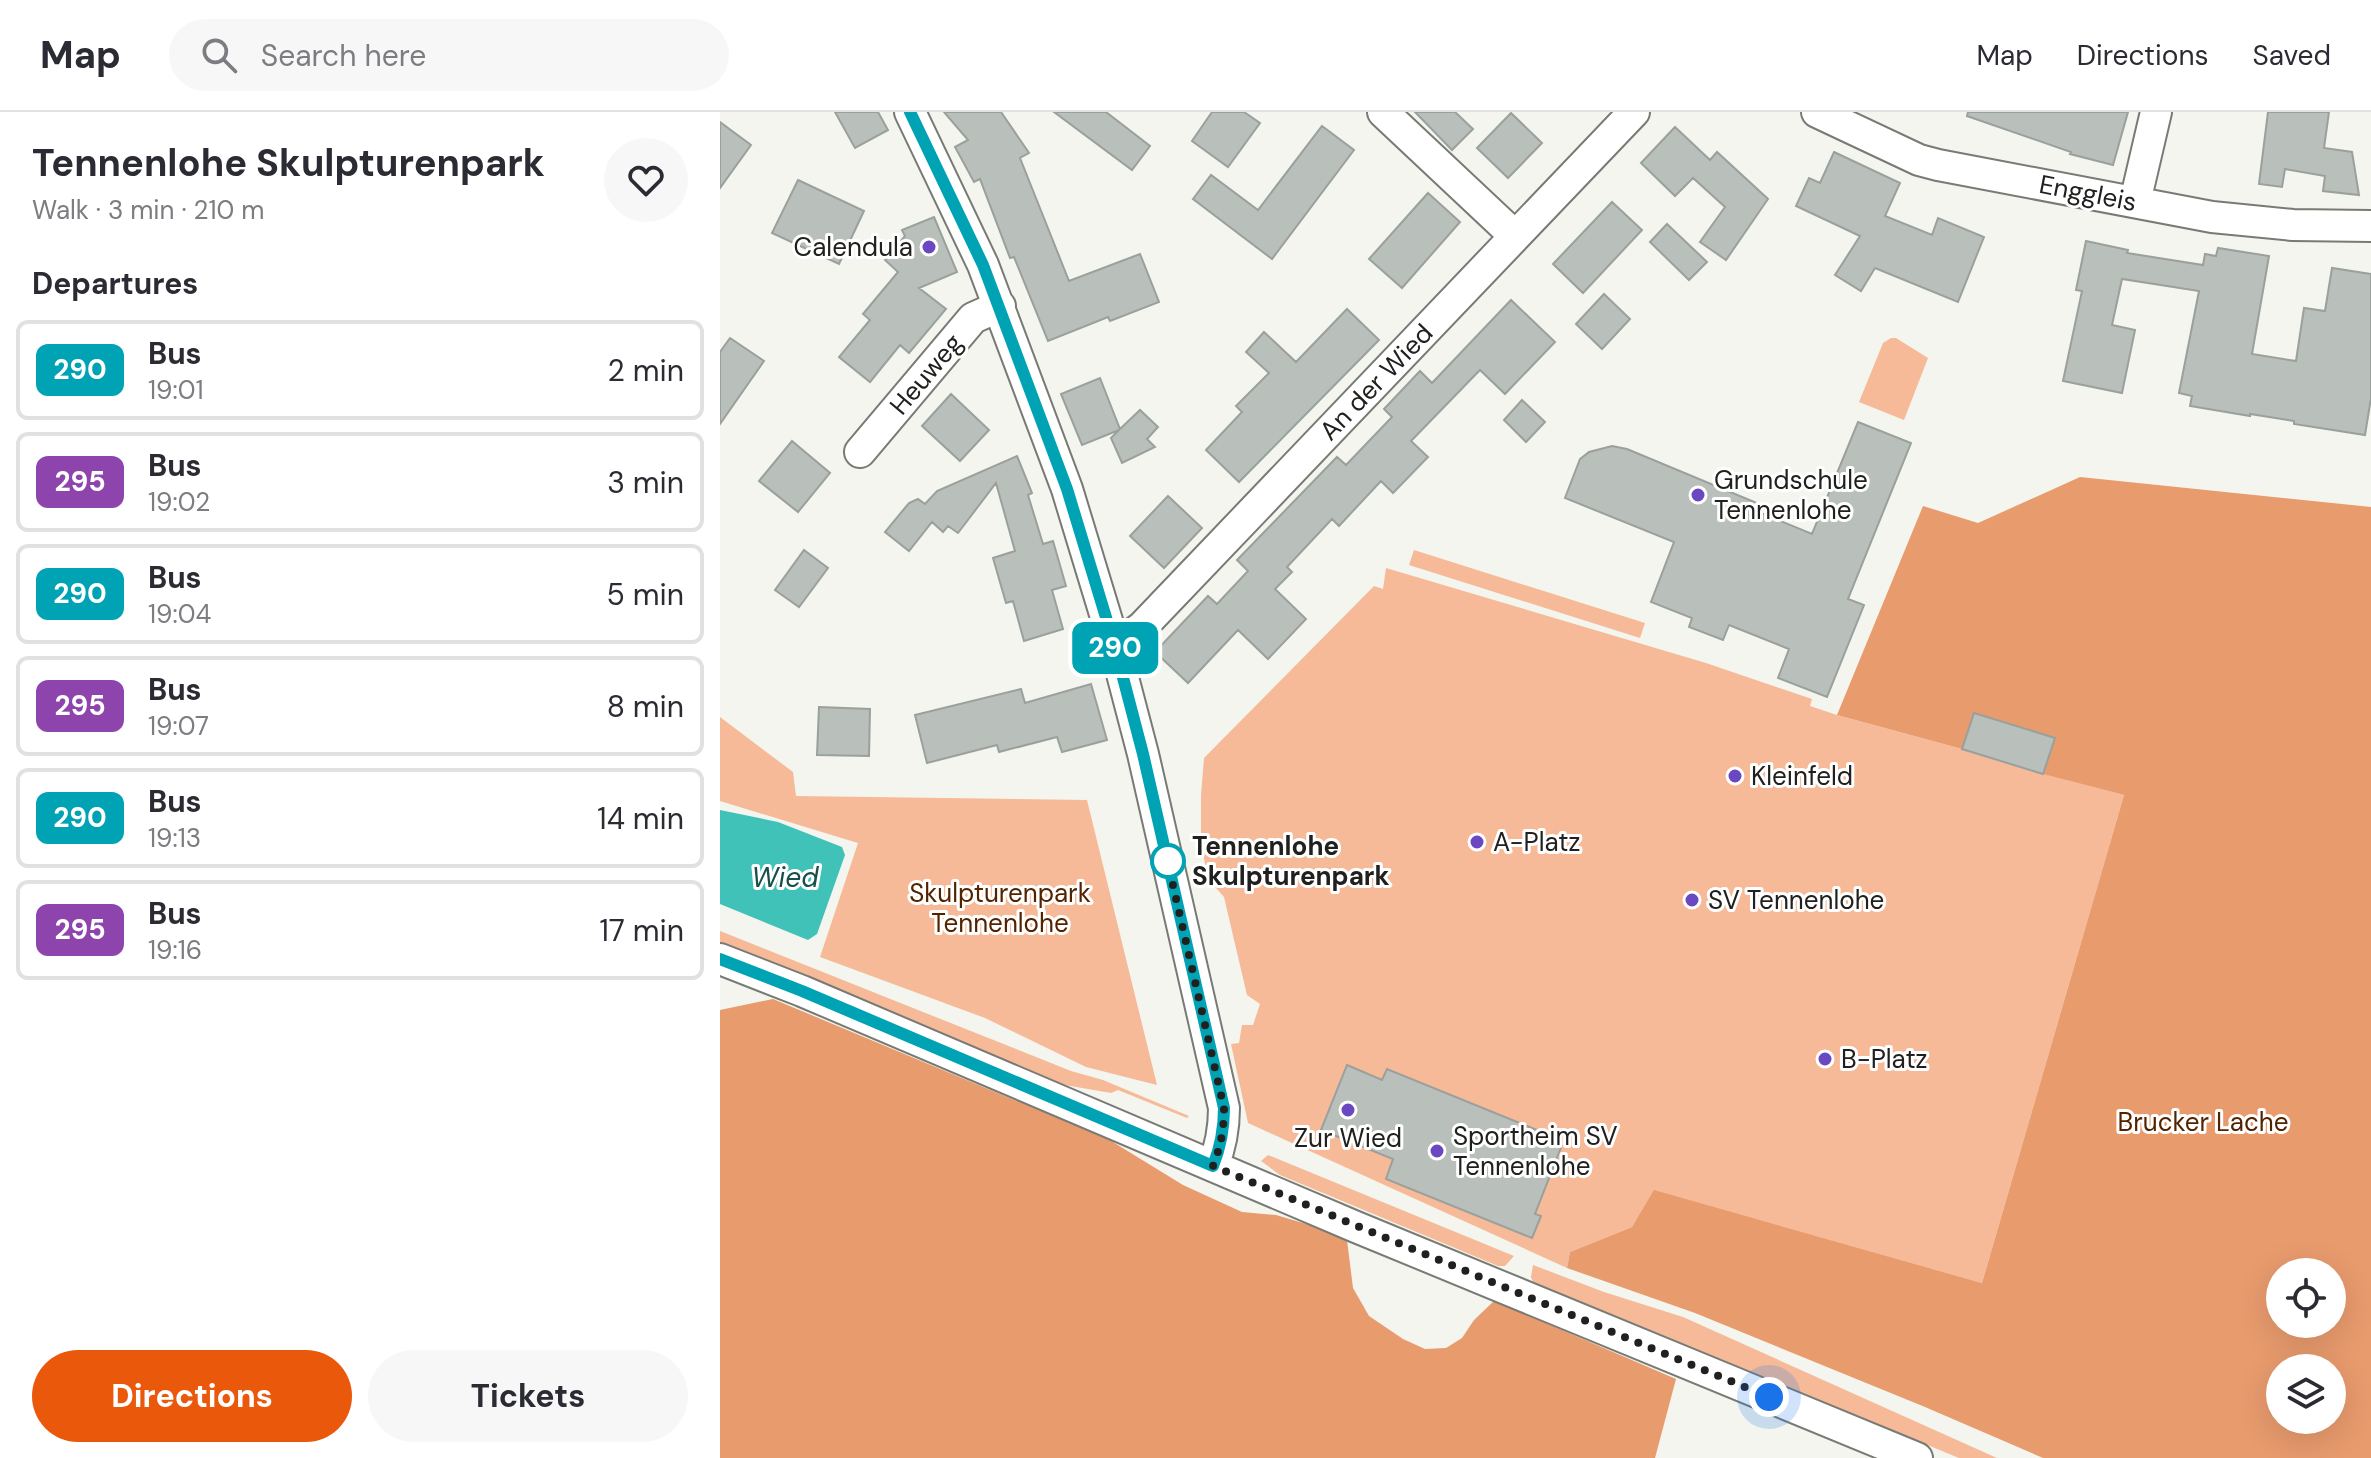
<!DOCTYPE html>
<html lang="en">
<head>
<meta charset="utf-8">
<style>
  body { margin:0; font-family:"DM Sans",sans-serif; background:#f7f7f7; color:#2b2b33; height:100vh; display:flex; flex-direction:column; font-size:30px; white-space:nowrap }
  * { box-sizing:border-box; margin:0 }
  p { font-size:26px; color:#7c7c81 }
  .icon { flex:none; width:44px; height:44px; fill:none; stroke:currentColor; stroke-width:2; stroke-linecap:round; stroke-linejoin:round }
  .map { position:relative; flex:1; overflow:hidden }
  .side { display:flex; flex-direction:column; background:#fff; width:720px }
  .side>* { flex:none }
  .badge { padding:0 16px; border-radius:12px; font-size:28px; line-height:52px }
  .fabs { position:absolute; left:1546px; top:1146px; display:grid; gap:16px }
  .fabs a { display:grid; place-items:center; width:80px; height:80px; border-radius:50%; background:#fff; box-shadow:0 8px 32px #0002; font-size:40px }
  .you { position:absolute; width:40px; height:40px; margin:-20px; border:6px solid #fff; border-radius:50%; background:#1a73e8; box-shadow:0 0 0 12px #1a73e833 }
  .map>.badge { position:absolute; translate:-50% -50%; box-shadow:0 0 0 4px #fff }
  h2 { padding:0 32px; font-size:30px; line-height:72px }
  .round { display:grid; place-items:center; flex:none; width:84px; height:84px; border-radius:42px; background:#f7f7f7 }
  .headline { display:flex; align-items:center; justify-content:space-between; height:136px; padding:0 32px }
  h1 { font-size:38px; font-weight:700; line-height:60px }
  .primary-button { display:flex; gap:16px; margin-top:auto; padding:16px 32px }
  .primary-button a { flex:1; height:92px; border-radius:48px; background:#ea580c; color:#fff; font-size:32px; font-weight:700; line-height:92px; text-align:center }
  .primary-button a+a { background:#f7f7f7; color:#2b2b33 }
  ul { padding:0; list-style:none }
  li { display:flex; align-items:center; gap:24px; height:100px; margin:0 16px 12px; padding:0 16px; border:4px solid #e1e1e2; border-radius:12px }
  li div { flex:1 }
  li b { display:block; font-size:30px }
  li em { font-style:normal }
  li .badge { min-width:88px; font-weight:700; text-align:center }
  header { display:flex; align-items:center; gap:48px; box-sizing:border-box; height:112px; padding:0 40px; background:#fff; border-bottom:2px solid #e1e1e2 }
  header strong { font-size:38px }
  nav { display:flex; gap:44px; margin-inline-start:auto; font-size:28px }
  .search { width:560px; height:72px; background:#f7f7f7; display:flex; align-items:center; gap:20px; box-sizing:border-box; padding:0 28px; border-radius:44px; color:#7c7c81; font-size:30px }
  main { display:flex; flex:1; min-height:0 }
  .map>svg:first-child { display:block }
  .green { fill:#f6ba98 }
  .forest { fill:#e89b6d; fill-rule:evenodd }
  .water { fill:#40c2b8 }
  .building { fill:#b9c0bb; stroke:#9aa09b; stroke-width:2 }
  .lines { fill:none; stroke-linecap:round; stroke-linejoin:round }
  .minor-casing { stroke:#787a74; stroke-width:34 }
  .minor { stroke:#fff; stroke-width:30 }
  .line-casing { stroke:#fff; stroke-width:18 }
  .line { stroke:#00a3b4; stroke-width:12 }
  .walk { stroke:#20211e; stroke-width:8; stroke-dasharray:0 14.4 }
  .poi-dot { fill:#6948c1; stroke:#fff; stroke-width:3 }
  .stop-dot { fill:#fff; stroke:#00a3b4; stroke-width:4 }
  .labels { text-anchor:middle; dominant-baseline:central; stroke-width:6; stroke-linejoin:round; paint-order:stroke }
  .street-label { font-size:26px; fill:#20211e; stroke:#fff }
  .poi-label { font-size:26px; fill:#20211e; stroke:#fff; text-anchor:start }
  .stop-label { font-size:26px; font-weight:bold; fill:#20211e; stroke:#fff; text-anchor:start }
  .park-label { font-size:26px; fill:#532300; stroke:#fff }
  .water-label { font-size:28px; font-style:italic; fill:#184f4b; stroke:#fff }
</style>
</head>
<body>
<header>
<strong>Map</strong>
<div class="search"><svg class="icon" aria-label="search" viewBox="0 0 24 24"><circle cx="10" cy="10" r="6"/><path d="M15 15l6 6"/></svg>Search here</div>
<nav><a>Map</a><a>Directions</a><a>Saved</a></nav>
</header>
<main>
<section class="side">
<div class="headline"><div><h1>Tennenlohe Skulpturenpark</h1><p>Walk · 3 min · 210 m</p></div><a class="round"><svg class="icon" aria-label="heart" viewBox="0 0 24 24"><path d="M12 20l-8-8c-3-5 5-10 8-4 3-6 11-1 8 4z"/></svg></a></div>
<h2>Departures</h2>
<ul>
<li><span class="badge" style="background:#00a3b4;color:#fff">290</span><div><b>Bus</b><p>19:01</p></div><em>2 min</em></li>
<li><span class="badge" style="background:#8e44ad;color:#fff">295</span><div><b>Bus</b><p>19:02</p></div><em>3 min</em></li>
<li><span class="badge" style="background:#00a3b4;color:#fff">290</span><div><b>Bus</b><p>19:04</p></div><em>5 min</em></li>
<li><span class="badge" style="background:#8e44ad;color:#fff">295</span><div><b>Bus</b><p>19:07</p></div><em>8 min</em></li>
<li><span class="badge" style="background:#00a3b4;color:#fff">290</span><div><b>Bus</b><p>19:13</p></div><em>14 min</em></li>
<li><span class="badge" style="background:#8e44ad;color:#fff">295</span><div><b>Bus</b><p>19:16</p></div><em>17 min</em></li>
</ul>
<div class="primary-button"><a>Directions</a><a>Tickets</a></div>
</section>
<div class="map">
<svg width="1651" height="1346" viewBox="0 0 1651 1346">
  <rect width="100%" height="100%" fill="#f3f5ee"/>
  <path class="green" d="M 1171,226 L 1176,226 L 1208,246 L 1184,308 L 1139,290 L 1163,231 Z
    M 694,438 L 925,511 L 920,526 L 689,453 Z
    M 666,456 L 986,551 L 1092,587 L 1090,594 L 1117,603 L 1242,637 L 1254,601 L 1335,626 L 1324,662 L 1404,683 L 1262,1171 L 935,1079 L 912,1115 L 850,1140 L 847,1156 L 528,1011 L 511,932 L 519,931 L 522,913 L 533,913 L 540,892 L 527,883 L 504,785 L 488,767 L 481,731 L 481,683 L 484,646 L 654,474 L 663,477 Z
    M 0,605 L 73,660 L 76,684 L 367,688 L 437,973 L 366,955 L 265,906 L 100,845 L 138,731 L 0,689 Z
    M 0,819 L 351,959 L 383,968 L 469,1004 L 467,1006 L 398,978 L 391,981 L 339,972 L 0,833 Z
    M 548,1043 L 794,1144 L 785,1154 L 778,1154 L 560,1063 L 541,1049 Z
    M 813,1153 L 884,1180 L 963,1205 L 1277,1346 L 1239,1346 L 813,1170 L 811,1165 Z"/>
  <path class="forest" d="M 1360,365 L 1651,395 L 1651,1346 L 1323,1346 L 1205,1295 L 975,1201 L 847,1156 L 850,1140 L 912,1115 L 934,1078 L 1262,1171 L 1404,683 L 1323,662 L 1334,626 L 1254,601 L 1242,637 L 1117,603 L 1203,394 L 1258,411 ZM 1560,1160 L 1612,1160 L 1612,1212 L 1560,1212 ZM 1560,1256 L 1612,1256 L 1612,1308 L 1560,1308 Z
    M 53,887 L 388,1027 L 463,1073 L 522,1100 L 556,1103 L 593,1114 L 627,1128 L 633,1176 L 649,1204 L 683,1227 L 705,1237 L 726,1236 L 742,1226 L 754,1208 L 774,1189 L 956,1267 L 935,1346 L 0,1346 L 0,898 Z"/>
  <path class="water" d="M 0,698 L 58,710 L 122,735 L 125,743 L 97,822 L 88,828 L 0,792 Z"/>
  <path class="building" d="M 115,0 L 158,0 L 168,18 L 135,36 Z
    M 224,0 L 281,0 L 309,41 L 300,46 L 349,169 L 420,142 L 439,190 L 390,209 L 388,205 L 328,229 L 294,145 L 290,146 L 260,67 L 254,70 L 235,35 L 248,28 Z
    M 334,0 L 386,0 L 430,34 L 412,58 Z
    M 492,0 L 524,0 L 540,11 L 508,55 L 472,29 Z
    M 695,0 L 735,0 L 753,17 L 732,38 Z
    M 1248,0 L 1408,0 L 1393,53 L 1350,42 L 1351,40 L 1247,4 Z
    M 1548,0 L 1609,0 L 1604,36 L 1632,40 L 1639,83 L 1603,79 L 1605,64 L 1565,57 L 1562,75 L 1539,72 Z
    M 791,1 L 822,31 L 788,66 L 757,36 Z
    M 0,10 L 31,33 L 0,76 Z
    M 602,14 L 634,38 L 552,147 L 473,87 L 491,63 L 538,98 Z
    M 955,15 L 990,48 L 997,40 L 1048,87 L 1006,148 L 980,130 L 1005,95 L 973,66 L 955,84 L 921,51 Z
    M 1114,40 L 1180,71 L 1165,104 L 1212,123 L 1218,106 L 1264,125 L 1238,190 L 1155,156 L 1141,179 L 1115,163 L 1140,124 L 1076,94 L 1089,66 L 1100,71 Z
    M 78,68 L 144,99 L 119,152 L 52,121 Z
    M 708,81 L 740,110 L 682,176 L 649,147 Z
    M 892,90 L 922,118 L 863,181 L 833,152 Z
    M 214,105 L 237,160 L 199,176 L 226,197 L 189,241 L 180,233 L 150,270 L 119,245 L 150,208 L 143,202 L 178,160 L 165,148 L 185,124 L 182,118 Z
    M 947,112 L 987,150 L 969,168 L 930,130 Z
    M 1366,129 L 1408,138 L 1407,141 L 1483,153 L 1485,142 L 1496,144 L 1498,136 L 1549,144 L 1532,242 L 1576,249 L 1584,196 L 1605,199 L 1612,156 L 1651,162 L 1651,286 L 1645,323 L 1574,312 L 1574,309 L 1530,302 L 1530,304 L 1470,294 L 1472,284 L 1459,281 L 1479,179 L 1402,167 L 1392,213 L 1415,218 L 1402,281 L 1343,269 L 1362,179 L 1356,178 Z
    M 884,182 L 910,207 L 882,237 L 856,212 Z
    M 791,188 L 835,230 L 785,282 L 760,258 L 691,329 L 708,345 L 673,381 L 661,369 L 619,414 L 612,407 L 567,455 L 572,460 L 555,477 L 586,507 L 548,547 L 518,518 L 468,571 L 435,540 L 488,484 L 497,492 L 528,459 L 517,448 L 617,345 L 626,353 L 672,305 L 664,297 L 700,259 L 712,271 Z
    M 627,197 L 659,228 L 519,370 L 486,338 L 522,300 L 516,294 L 549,261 L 526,240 L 544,220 L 576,250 Z
    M 10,226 L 44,249 L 0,312 L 0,240 Z
    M 380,266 L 400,317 L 420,298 L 438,315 L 427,327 L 435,335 L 402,351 L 391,326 L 399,318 L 362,333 L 341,282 Z
    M 231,282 L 269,318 L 240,349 L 202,314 Z
    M 802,288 L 825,310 L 806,330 L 784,308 Z
    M 1138,310 L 1191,331 L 1128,487 L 1144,493 L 1107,585 L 1058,566 L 1069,537 L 1009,513 L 1003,528 L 969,515 L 972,506 L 931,490 L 954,430 L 845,386 L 860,347 L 869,340 L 892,334 L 907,337 L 1044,394 L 1041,401 L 1092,422 Z
    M 72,329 L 110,361 L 78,400 L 39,369 Z
    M 297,344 L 312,381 L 308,383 L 323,432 L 333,429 L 346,474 L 332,478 L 343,517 L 304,529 L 293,489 L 286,491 L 273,446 L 295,439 L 276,371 L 238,421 L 228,414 L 223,420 L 212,410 L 189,439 L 165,420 L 189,391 L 198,387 L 205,392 L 217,379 Z
    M 448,384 L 482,416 L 444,456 L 410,424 Z
    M 84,438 L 108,456 L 79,495 L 55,478 Z
    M 371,572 L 387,628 L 342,640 L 337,625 L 279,640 L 277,633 L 207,651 L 195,603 L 301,577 L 305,591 Z
    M 99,595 L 150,597 L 149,644 L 97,643 Z
    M 1254,601 L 1335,626 L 1323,662 L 1242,637 Z
    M 627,953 L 662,968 L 667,957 L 829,1023 L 842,1033 L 815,1102 L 821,1104 L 812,1126 L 666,1067 L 673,1047 L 601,1018 Z"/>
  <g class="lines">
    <defs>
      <path id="minor" d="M 190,0 L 263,153 L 347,377 L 395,535 L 423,642 L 504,996 C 504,1017 501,1034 493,1054
        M 663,0 L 795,124
        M 1097,0 L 1199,48 L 1218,53 L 1492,105 L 1573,113 L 1651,114
        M 1415,90 L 1436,0
        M 140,340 L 253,206 L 280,194
        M 395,535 L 422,515 L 914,0
        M 0,847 L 82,879 L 636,1115 L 1197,1346"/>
    </defs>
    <use href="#minor" class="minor-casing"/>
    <use href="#minor" class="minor"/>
  </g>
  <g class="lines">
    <defs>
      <path id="line" d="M 0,847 L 82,879 L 493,1054 C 501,1034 504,1017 504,996 L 423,642 L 395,535 L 347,377 L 263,153 L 190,0"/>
    </defs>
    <use href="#line" class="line-casing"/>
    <use href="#line" class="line"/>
    <path class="walk" d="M 448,749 L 447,747 L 504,996 C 504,1017 501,1034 493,1054 L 1049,1285"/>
  </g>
  <g class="poi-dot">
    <circle cx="209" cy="135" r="8"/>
    <circle cx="978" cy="383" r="8"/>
    <circle cx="1015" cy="664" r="8"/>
    <circle cx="757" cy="730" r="8"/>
    <circle cx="972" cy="788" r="8"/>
    <circle cx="1105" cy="947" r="8"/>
    <circle cx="628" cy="998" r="8"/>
    <circle cx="717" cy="1039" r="8"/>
  </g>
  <circle class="stop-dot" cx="448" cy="749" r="16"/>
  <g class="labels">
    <g class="street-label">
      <text transform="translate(1368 81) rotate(11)">Enggleis</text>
      <text transform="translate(206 262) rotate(-50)">Heuweg</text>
      <text transform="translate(656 270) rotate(-46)">An der Wied</text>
    </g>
    <g class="poi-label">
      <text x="193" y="135" text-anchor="end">Calendula</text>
      <text x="994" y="368">Grundschule<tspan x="994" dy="30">Tennenlohe</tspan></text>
      <text x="1031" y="664">Kleinfeld</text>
      <text x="773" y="730">A-Platz</text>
      <text x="988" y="788">SV Tennenlohe</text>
      <text x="1121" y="947">B-Platz</text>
      <text x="733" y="1024">Sportheim SV<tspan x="733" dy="30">Tennenlohe</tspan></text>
      <text x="628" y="1026" text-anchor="middle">Zur Wied</text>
    </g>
    <g class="stop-label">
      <text x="472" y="734">Tennenlohe<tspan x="472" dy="30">Skulpturenpark</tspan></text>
    </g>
    <g class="park-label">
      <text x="280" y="781">Skulpturenpark<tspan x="280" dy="30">Tennenlohe</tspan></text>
      <text x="1483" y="1010">Brucker Lache</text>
    </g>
    <g class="water-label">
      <text x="65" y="765">Wied</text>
    </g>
  </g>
</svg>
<div class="fabs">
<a><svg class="icon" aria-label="locate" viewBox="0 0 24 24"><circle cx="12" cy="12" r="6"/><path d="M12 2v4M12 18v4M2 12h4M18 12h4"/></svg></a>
<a><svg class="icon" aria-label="layers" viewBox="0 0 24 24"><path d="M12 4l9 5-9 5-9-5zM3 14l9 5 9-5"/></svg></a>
</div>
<div class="you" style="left:1049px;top:1285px"></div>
<b class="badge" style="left:395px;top:536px;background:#00a3b4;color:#fff">290</b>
</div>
</main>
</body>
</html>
